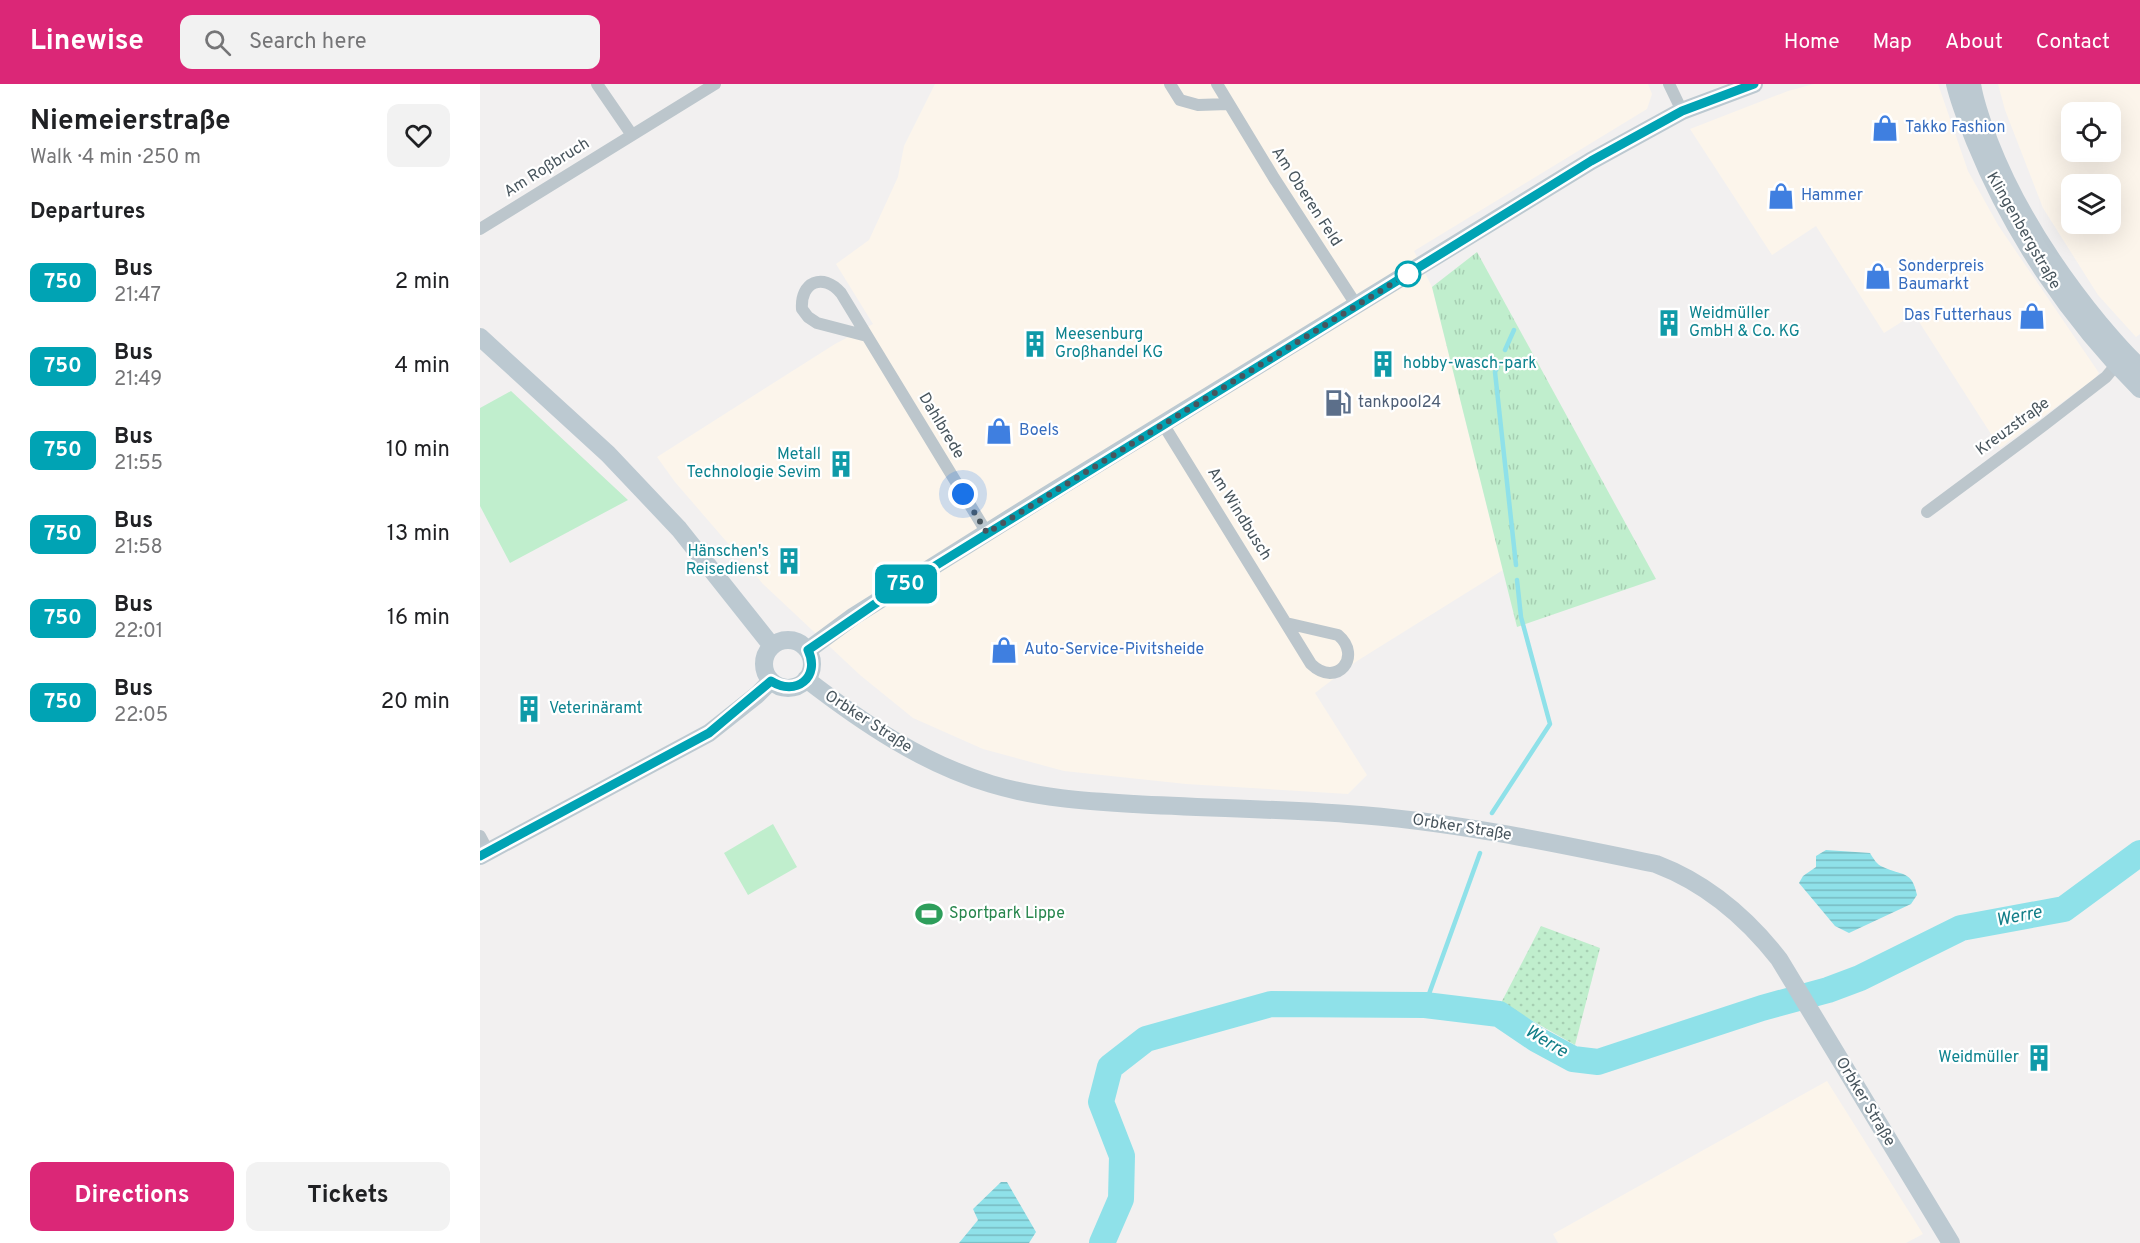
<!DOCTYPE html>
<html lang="en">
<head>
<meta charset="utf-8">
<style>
  body { margin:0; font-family:Overpass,sans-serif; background:#f2f2f2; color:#202124; height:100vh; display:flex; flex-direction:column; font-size:22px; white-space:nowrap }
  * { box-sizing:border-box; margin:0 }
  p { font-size:20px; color:#757577 }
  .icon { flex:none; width:33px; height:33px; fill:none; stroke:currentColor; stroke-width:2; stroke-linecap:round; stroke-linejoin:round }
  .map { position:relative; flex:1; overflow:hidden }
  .sheet { display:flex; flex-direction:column; background:#fff; width:480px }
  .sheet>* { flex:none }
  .badge { padding:0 12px; border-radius:9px; font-size:21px; line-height:39px }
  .fabs { position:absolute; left:1581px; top:18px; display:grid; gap:12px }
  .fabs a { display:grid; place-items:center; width:60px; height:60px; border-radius:12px; background:#fff; box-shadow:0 6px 24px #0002; font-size:30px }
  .you { position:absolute; width:30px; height:30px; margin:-15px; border:4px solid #fff; border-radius:50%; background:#1a73e8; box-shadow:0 0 0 9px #1a73e833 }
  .map>.badge { position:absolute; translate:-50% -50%; box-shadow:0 0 0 3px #fff }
  h2 { padding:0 30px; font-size:22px; line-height:54px }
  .round { display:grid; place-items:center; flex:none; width:63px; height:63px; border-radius:12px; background:#f2f2f2 }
  .head { display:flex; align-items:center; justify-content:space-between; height:102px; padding:0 30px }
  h1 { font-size:28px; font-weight:700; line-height:45px }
  .button { display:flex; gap:12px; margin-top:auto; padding:12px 30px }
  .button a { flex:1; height:69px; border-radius:12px; background:#db2777; color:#fff; font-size:24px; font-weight:700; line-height:69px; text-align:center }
  .button a+a { background:#f2f2f2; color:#202124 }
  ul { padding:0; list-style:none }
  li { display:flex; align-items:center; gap:18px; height:84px; padding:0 30px }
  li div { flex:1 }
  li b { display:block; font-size:22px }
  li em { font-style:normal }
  li .badge { min-width:66px; font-weight:700; text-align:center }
  header { display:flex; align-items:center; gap:36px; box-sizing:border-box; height:84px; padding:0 30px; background:#db2777; color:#fff }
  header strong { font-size:28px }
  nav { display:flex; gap:33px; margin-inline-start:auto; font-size:21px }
  .search { width:420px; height:54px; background:#f2f2f2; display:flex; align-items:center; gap:15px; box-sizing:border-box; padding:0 21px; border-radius:12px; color:#757577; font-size:22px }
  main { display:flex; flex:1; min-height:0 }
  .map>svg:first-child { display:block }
  .commercial { fill:#fcf5eb; fill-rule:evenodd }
  .grass { fill:#c0eecd }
  .park { fill:url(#park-tufts) }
  .garden { fill:url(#garden-dots) }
  .water { fill:url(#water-rules) }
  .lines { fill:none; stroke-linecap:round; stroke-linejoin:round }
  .stream { stroke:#8fe1e9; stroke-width:4.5 }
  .river { stroke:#8fe1e9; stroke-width:26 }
  .street { stroke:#bcc6cc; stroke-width:12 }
  .secondary { stroke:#bcc9d1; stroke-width:18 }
  .line-casing { stroke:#fff; stroke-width:14 }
  .line { stroke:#00a3b4; stroke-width:9 }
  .walk { stroke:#48555d; stroke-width:6; stroke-dasharray:0 10.8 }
  .stop-dot { fill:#fff; stroke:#00a3b4; stroke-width:3 }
  .labels { text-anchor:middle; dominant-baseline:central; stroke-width:4.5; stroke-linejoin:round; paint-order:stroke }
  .shop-label { font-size:16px; fill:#366cbe; stroke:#fff; text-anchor:start }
  .street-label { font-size:16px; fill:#48555d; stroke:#fff }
  .culture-label { font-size:16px; fill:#0d838f; stroke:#fff; text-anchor:start }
  .service-label { font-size:16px; fill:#4e5e75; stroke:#fff; text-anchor:start }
  .leisure-label { font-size:16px; fill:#27864d; stroke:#fff; text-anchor:start }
  .water-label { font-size:18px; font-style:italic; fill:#127e88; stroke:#fff }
</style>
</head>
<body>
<header>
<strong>Linewise</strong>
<div class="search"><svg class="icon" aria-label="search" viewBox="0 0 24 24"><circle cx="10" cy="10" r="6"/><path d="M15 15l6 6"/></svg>Search here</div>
<nav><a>Home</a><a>Map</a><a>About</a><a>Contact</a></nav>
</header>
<main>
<section class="sheet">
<div class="head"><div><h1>Niemeierstraße</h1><p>Walk · 4 min · 250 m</p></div><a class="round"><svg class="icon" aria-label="heart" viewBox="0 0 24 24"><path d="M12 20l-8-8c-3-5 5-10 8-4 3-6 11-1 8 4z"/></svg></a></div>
<h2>Departures</h2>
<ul>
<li><span class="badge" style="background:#00a3b4;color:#fff">750</span><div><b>Bus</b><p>21:47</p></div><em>2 min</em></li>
<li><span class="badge" style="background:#00a3b4;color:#fff">750</span><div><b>Bus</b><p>21:49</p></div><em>4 min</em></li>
<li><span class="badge" style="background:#00a3b4;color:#fff">750</span><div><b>Bus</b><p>21:55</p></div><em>10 min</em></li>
<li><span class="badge" style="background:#00a3b4;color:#fff">750</span><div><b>Bus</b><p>21:58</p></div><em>13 min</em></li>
<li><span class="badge" style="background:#00a3b4;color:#fff">750</span><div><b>Bus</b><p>22:01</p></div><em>16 min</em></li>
<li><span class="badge" style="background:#00a3b4;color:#fff">750</span><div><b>Bus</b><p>22:05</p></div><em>20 min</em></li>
</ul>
<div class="button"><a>Directions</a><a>Tickets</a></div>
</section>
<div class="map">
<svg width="1660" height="1159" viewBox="0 0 1660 1159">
  <defs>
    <pattern id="park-tufts" width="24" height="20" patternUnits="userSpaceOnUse" patternTransform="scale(1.5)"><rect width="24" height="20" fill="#c0eecd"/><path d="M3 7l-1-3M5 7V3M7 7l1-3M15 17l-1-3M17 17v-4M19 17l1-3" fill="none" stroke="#a6ceb2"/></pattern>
    <pattern id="garden-dots" width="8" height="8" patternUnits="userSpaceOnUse" patternTransform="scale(1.5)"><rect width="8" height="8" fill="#c0eecd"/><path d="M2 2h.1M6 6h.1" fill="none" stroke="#a6ceb2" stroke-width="1.8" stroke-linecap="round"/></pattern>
    <pattern id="water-rules" width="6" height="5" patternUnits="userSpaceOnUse" patternTransform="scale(1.5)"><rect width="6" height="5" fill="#8fe1e9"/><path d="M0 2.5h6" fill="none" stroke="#77b9c0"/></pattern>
  </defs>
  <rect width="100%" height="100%" fill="#f2f0f0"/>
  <path class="commercial" d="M 455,0 L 1168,0 L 1172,10 L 1167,25 L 934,167 L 952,203 L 1023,486 L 877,577 L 835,609 L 887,691 L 868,710 L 706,700 L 584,687 L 503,665 L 433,634 L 380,591 L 283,500 L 195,398 L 177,373 L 355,260 L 393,240 L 356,180 L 389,156 L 418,93 L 424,62 Z
    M 1334,0 L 1458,0 L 1488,87 L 1518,141 L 1619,289 L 1614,295 L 1520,364 L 1434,230 L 1404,249 L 1336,142 L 1292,171 L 1210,45 L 1308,7 Z
    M 1518,0 L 1660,0 L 1660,250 L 1656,253 L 1618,211 L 1563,124 L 1525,26 ZM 1630,28 L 1630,68 L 1592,68 L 1592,28 ZM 1630,100 L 1630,140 L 1592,140 L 1592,100 Z
    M 1347,997 L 1443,1150 L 1426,1159 L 1078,1159 L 1073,1150 Z"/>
  <path class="grass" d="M 31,307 L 148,416 L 30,479 L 0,422 L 0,324 Z
    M 293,740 L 317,783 L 268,811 L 244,769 Z"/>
  <path class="park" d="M 997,168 L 1176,495 L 1037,543 L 952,203 Z"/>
  <path class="garden" d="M 1061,842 L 1120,864 L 1095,961 L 1021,919 Z"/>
  <path class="water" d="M 1346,766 L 1390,769 C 1393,774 1397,781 1403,783 C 1422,792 1432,786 1437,811 L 1431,820 L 1369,849 L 1355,842 L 1319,799 L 1323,792 L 1336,783 L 1336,772 Z
    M 521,1098 L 527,1098 L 556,1148 L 549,1159 L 479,1159 L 498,1136 L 493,1125 Z"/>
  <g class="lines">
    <path class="stream" d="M 1025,266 L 1034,246
      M 1019,280 L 1015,288 L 1036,481
      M 1012,729 L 1070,640 L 1041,533 L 1037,496
      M 945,921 L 1000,769"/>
    <path class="river" d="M 622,1159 L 641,1115 L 642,1072 L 621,1018 L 630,983 L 666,955 L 791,920 L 945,921 L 1019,930 L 1056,955 L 1093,975 L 1118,978 L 1282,924 L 1348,906 L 1380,894 L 1481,844 L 1584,825 L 1660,769"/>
    <path class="street" d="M 117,0 L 152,51
      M 690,0 L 700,16 L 718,21 L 748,20
      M 737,0 L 794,94 L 877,222
      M 1189,0 L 1202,27
      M 0,145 L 235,0
      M 387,252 L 337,239 L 328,233 L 322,225 C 320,198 343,188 361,209 L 507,449
      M 683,340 L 831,580 C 857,605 883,572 858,551 L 806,539
      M 1447,428 L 1564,341 L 1626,293 L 1636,281
      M 0,752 L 8,767"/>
    <path class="secondary" d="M 1475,0 C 1480,21 1488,40 1496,60 C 1533,151 1591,236 1660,305
      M 1492,0 C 1495,20 1502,38 1509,57 C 1535,124 1574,184 1620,240 C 1633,255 1645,270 1660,283
      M 0,253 L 128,370 L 199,445 L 292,562
      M284 580a24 24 0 1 1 48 0a24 24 0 1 1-48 0Z
      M 328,566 L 374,532 L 562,414 L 1111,77 L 1202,27 L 1274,0
      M 326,595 C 383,639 442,679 511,700 C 557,714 606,717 654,720 C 725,724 796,725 867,730 C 972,737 1074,759 1176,780 C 1226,799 1267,834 1299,875 L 1471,1159
      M 0,772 L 229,649 L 277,611 L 291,597"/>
  </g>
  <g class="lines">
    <defs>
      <path id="line" d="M 0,772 L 229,649 L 291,597 C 316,613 341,593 328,566 L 408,511 L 1111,77 L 1202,27 L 1274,0"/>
    </defs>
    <use href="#line" class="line-casing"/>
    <use href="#line" class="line"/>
    <path class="walk" d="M 483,410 L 507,449 L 928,190"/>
  </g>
  <defs>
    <symbol id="shop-bare" viewBox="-9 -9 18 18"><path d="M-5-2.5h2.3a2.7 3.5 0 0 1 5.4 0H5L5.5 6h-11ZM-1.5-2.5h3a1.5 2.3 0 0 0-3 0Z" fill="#3f7fe0" stroke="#fff" stroke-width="2.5" paint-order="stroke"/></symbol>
    <symbol id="building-bare" viewBox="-9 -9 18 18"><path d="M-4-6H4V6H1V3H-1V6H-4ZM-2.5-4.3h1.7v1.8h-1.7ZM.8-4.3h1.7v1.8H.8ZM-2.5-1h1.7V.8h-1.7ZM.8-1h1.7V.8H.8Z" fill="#0f9aa8" stroke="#fff" stroke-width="2.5" paint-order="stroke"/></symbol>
    <symbol id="fuel-bare" viewBox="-9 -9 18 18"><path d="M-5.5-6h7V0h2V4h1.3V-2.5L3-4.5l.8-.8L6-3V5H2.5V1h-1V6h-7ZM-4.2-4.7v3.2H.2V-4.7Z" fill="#5c6f8a" stroke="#fff" stroke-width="2.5" paint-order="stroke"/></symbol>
    <symbol id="stadium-bare" viewBox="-9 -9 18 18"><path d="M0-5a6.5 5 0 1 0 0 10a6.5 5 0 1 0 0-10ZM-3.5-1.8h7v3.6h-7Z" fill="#2e9e5b" stroke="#fff" stroke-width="2.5" paint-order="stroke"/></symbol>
  </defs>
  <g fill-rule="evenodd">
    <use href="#shop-bare" x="1386" y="25" width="38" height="38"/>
    <use href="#shop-bare" x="1282" y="93" width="38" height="38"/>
    <use href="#shop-bare" x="1379" y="173" width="38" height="38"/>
    <use href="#shop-bare" x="1533" y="213" width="38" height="38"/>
    <use href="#building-bare" x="1170" y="220" width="38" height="38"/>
    <use href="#building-bare" x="536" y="241" width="38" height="38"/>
    <use href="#building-bare" x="884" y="261" width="38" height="38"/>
    <use href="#fuel-bare" x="839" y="300" width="38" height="38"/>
    <use href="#shop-bare" x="500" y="328" width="38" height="38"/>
    <use href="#building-bare" x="342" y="361" width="38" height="38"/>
    <use href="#building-bare" x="290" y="458" width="38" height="38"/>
    <use href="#shop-bare" x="505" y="547" width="38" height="38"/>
    <use href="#building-bare" x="30" y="606" width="38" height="38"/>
    <use href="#stadium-bare" x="430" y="811" width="38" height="38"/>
    <use href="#building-bare" x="1540" y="955" width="38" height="38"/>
  </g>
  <circle class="stop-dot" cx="928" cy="190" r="12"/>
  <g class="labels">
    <g class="shop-label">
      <text x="1425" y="44">Takko Fashion</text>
      <text x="1321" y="112">Hammer</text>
      <text x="1418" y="183">Sonderpreis<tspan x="1418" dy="18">Baumarkt</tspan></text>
      <text x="1532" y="232" text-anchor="end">Das Futterhaus</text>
      <text x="539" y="347">Boels</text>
      <text x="544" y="566">Auto-Service-Pivitsheide</text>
    </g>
    <g class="street-label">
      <text transform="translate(67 84) rotate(-32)">Am Roßbruch</text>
      <text transform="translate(826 113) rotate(57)">Am Oberen Feld</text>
      <text transform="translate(1543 147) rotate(60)">Klingenbergstraße</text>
      <text transform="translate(461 342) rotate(59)">Dahlbrede</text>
      <text transform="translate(1533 343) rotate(-36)">Kreuzstraße</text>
      <text transform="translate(759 430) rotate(58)">Am Windbusch</text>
      <text transform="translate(388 638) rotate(33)">Orbker Straße</text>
      <text transform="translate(982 744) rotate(9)">Orbker Straße</text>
      <text transform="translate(1385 1018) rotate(59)">Orbker Straße</text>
    </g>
    <g class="culture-label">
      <text x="1209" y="230">Weidmüller<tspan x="1209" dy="18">GmbH &amp; Co. KG</tspan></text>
      <text x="575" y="251">Meesenburg<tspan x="575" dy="18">Großhandel KG</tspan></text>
      <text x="923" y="280">hobby-wasch-park</text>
      <text x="341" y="371" text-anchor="end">Metall<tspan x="341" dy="18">Technologie Sevim</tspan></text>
      <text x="289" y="468" text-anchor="end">Hänschen's<tspan x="289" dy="18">Reisedienst</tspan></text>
      <text x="69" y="625">Veterinäramt</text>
      <text x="1539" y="974" text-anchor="end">Weidmüller</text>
    </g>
    <g class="service-label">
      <text x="878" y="319">tankpool24</text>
    </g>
    <g class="leisure-label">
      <text x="469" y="830">Sportpark Lippe</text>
    </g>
    <g class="water-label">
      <text transform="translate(1539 833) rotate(-11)">Werre</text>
      <text transform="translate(1066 958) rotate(31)">Werre</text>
    </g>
  </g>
</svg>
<div class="fabs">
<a><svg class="icon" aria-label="locate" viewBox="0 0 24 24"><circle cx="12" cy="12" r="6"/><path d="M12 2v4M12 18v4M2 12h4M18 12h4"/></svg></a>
<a><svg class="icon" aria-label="layers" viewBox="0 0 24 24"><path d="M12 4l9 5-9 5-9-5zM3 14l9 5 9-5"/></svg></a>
</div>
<div class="you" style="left:483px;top:410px"></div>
<b class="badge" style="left:426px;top:500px;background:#00a3b4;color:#fff">750</b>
</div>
</main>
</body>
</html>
